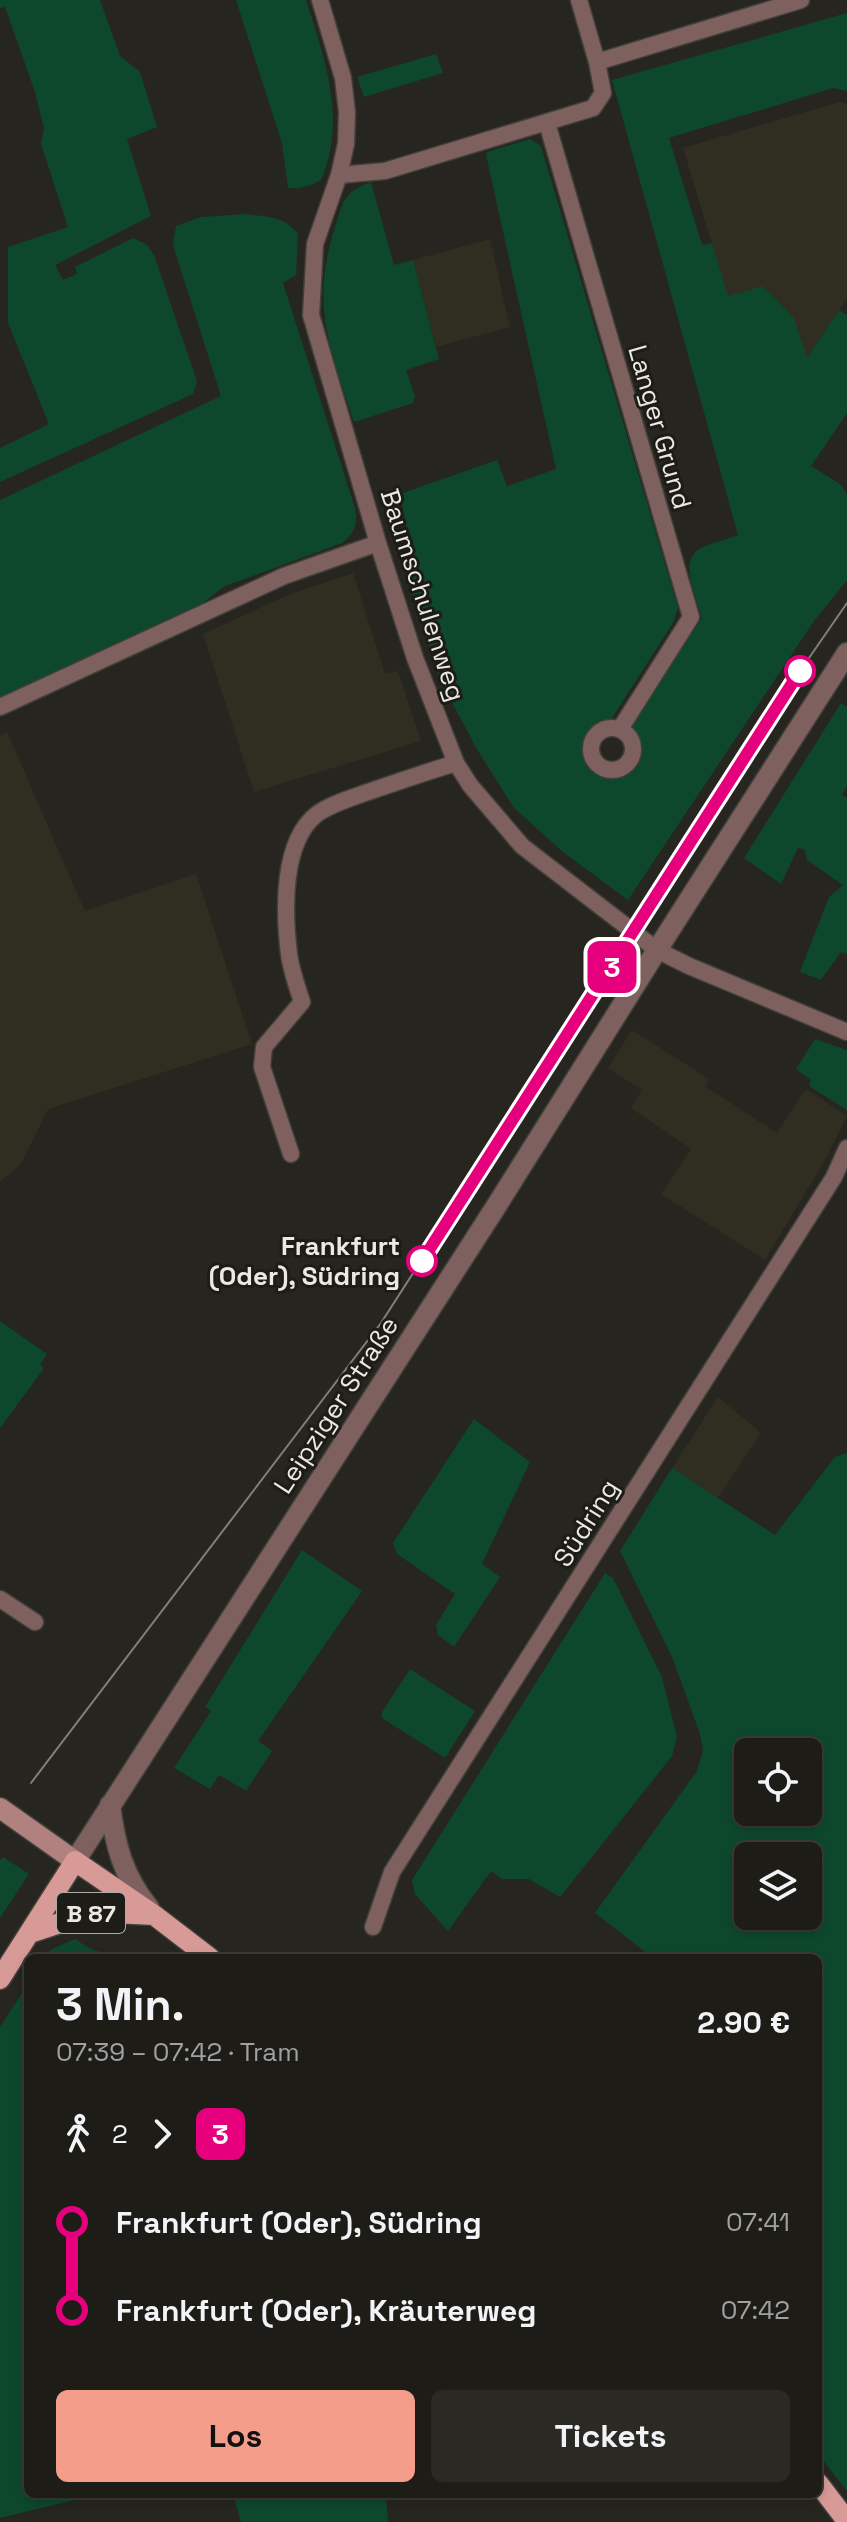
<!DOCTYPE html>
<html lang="de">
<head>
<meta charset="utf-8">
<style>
  body { margin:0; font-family:"Space Grotesk",sans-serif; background:#2a2924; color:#f1f3f6; height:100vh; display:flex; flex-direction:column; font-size:30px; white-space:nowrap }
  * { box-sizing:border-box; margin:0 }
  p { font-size:26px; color:#a0a1a1 }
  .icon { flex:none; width:44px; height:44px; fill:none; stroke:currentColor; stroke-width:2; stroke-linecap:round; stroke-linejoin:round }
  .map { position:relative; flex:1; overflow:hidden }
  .side { position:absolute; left:24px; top:1954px; width:798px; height:544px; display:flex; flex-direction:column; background:#1d1c17; border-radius:12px; box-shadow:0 4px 12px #0003,0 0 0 2px #3b3a36 }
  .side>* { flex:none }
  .badge { padding:0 16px; border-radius:12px; font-size:28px; line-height:52px }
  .controls { position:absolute; left:734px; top:1738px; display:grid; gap:16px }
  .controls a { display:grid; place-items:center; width:88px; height:88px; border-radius:12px; background:#1d1c17; box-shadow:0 4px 12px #0003,0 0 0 2px #3b3a36; font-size:40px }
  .map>.badge { position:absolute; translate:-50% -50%; box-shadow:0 0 0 4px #fff }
  .legs { display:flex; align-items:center; gap:12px; height:88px; padding:0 32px; font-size:26px }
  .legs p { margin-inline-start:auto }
  .headline { display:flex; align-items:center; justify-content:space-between; height:136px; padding:0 32px }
  h1 { font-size:44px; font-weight:600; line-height:60px }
  .primary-button { display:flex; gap:16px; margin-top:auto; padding:16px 32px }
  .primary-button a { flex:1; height:92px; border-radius:12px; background:#f49d8b; color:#111; font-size:32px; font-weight:600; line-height:92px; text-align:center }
  .primary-button a+a { background:#2a2924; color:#f1f3f6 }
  ul { padding:0 32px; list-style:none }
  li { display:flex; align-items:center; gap:28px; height:88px; font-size:30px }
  li i { display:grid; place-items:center; width:12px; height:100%; margin:0 10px; background:currentColor }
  li i::after { content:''; width:20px; height:20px; margin:-10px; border:6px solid; border-radius:50%; background:#1d1c17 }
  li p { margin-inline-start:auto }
  li:first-child i { background:linear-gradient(#0000 50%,currentColor 0) }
  li:last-child i { background:linear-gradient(currentColor 50%,#0000 0) }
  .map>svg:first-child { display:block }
  .built { fill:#302d21 }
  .green { fill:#0e482c; fill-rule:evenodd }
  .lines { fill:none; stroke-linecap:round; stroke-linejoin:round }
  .minor-casing { stroke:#42403b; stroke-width:19 }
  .tertiary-casing { stroke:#42403b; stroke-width:23 }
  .secondary-casing { stroke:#42403b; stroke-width:23 }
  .primary-casing { stroke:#42403b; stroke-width:23 }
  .minor { stroke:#7e605e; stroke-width:16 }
  .tertiary { stroke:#7e605e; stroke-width:20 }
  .secondary { stroke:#b0817e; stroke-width:20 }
  .primary { stroke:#d89a97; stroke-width:20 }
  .tram { stroke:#817f7a; stroke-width:2 }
  .line-1-casing { stroke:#fff; stroke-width:18 }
  .line-1 { stroke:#e6007e; stroke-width:12 }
  .stop-1-dot { fill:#fff; stroke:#e6007e; stroke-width:4 }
  .labels { text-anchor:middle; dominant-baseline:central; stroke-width:6; stroke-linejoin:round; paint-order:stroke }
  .shield { fill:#1d1c16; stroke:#acaca7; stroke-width:2 }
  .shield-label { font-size:24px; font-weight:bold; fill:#eae9e5 }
  .street-label { font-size:26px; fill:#eae9e5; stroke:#1d1c16 }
  .stop-label { font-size:26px; font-weight:bold; fill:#eae9e5; stroke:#1d1c16; text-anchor:end }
</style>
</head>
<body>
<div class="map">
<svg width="847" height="2522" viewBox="0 0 847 2522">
  <rect width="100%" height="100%" fill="#27251f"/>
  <path class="built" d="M 839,102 L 847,104 L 847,298 L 807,359 L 728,297 L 683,148 Z
    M 490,239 L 510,327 L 436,347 L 413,260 Z
    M 353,573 L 385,674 L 398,671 L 421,741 L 254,792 L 203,634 L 288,595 Z
    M 7,732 L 85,911 L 196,874 L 252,1044 L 48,1109 L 21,1164 L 0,1182 L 0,735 Z
    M 632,1030 L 709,1079 L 705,1086 L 777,1133 L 806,1089 L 847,1116 L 824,1162 L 765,1260 L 661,1194 L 691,1149 L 631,1108 L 642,1090 L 608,1068 Z
    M 718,1397 L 761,1433 L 718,1498 L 672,1468 Z"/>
  <path class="green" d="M 0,0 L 100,0 L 120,56 L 140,72 L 157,127 L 127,139 L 151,216 L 55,265 L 63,280 L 77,274 L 75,267 L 133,238 L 147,245 L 154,255 L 197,381 L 193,394 L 0,482 L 0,448 L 49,424 L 8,323 L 8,247 L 68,227 L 41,144 L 44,128 L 35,92 L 5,7 L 0,8 Z
    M 236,0 L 306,0 C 325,59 347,120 321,180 C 310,186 301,189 288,188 L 282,143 Z
    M 847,13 L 847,91 L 833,88 L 669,138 L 702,245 L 712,243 L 728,296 L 763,286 L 794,318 L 807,358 L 839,310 L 847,315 L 847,413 L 811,466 L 840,484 L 847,494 L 847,580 L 814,621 L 628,900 L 563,852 L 514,808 L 478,751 L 440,680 L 408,581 L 408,534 L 400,494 L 497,460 L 507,486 L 556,469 L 486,155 L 487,152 L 530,139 L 541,146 L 678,608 L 673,623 L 610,721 L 595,731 L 586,744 L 591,763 L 599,772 C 605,772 614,775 619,773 C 642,768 640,741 632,724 L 702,618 C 697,598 677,560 701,548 C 713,542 726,540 738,535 L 612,80 Z
    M 436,54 L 443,73 L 364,97 L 357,77 Z
    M 371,182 L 394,265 L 413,260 L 439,359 L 406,370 L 415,396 L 413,403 L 354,422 C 330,347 310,306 335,227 C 344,200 342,193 371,182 Z
    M 246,214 C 267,217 285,216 298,234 L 296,275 L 283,283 L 355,508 C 358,525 355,532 342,543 L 223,587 L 203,603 L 0,697 L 0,500 L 221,396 L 173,245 L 176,226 L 201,217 Z
    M 841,703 L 847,707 L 847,786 L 842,795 L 847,798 L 847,954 L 841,952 L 821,980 L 800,972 L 829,897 L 843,885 L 807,860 L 805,850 L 798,848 L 781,884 L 744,858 Z
    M 815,1039 L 847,1050 L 847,1110 L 809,1086 L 811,1080 L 796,1069 Z
    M 0,1321 L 47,1354 L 40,1365 L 44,1368 L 0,1428 Z
    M 474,1419 L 530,1462 L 482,1564 L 500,1577 L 454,1647 L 438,1635 L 436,1625 L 455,1594 L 397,1554 L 393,1543 Z
    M 847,1453 L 847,2491 L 818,2454 L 818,1958 L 653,1958 L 595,1913 L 697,1771 L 703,1750 L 700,1734 L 672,1657 L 620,1551 L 672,1468 L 775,1535 L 835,1457 ZM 748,1752 L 808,1752 L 808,1812 L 748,1812 ZM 748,1856 L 808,1856 L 808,1916 L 748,1916 Z
    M 302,1550 L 362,1591 L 258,1741 L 272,1751 L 246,1791 L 219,1775 L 210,1789 L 174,1768 L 211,1711 L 205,1707 Z
    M 605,1573 L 613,1578 L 662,1677 L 677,1737 L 672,1756 L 560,1897 L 529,1879 L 502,1879 L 491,1871 L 448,1931 L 415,1894 L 412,1880 Z
    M 410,1669 L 475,1711 L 445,1758 L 382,1718 L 382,1712 Z
    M 3,1857 L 29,1874 L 0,1918 L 0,1860 Z
    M 75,1939 L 87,1947 L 115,1958 L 45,1958 L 50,1950 Z
    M 28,1984 L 28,2494 L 99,2494 L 0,2518 L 0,2027 Z
    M 233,2494 L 386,2494 L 388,2522 L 241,2522 Z"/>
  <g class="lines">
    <defs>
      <path id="minor" d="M 320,0 L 343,78 L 347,112 L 346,144 L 339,175 L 315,244 L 311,315 L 378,543 L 415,658 L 456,763 L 470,785 L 522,846 L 657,950 L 689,966 L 847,1032
        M 597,62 L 801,0
        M 547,123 L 691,617 L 620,729
        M 339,175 L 385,171 L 593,108 L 603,93 L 597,62 L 579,0
        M 0,707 L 284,576 L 378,543
        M591 749a21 21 0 1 1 42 0a21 21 0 1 1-42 0Z
        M 291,1154 L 262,1067 L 264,1047 L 302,1002 C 297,986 291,970 289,954 C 284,913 281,842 317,814 C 331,804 351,798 368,792 C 397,782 426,772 456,763
        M 0,1599 L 35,1622
        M 373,1927 L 392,1872 L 834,1177 L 847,1148"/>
      <path id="tertiary" d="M 110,1805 C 115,1845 123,1876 149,1908
        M 75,1861 L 497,1205 L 657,950 L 847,653"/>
      <path id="secondary" d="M 0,1808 L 75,1861"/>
      <path id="primary" d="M 30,1933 L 93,1912 L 154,1915
        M 0,1979 L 75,1861 L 154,1915 L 210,1958
        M 818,2483 L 847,2521"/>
    </defs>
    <use href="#minor" class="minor-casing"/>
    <use href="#tertiary" class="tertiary-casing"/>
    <use href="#secondary" class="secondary-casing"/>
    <use href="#primary" class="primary-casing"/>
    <use href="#minor" class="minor"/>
    <use href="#tertiary" class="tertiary"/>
    <use href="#secondary" class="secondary"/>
    <use href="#primary" class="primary"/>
    <path class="tram" d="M 31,1783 L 381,1323 L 800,671 L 847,603"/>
  </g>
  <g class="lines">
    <defs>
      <path id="line-1" d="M 422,1261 L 800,671"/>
    </defs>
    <use href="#line-1" class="line-1-casing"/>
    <use href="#line-1" class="line-1"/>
  </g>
  <g class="stop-1-dot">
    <circle cx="800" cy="671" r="14"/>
    <circle cx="422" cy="1261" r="14"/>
  </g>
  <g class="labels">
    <rect class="shield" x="57" y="1893" width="68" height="40" rx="6"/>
    <g class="shield-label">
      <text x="91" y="1913">B 87</text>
    </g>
    <g class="street-label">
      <text transform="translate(660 427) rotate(74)">Langer Grund</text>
      <text transform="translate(423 595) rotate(72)">Baumschulenweg</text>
      <text transform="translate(336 1405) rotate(-57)">Leipziger Straße</text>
      <text transform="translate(586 1523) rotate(-58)">Südring</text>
    </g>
    <g class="stop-label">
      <text x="400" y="1246">Frankfurt<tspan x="400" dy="30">(Oder), Südring</tspan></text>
    </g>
  </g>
</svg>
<div class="controls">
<a><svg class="icon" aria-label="locate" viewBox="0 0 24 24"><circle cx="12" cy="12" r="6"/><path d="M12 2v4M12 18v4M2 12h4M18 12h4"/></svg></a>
<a><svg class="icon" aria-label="layers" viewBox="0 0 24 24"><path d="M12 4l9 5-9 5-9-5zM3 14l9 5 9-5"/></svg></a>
</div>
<b class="badge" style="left:612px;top:967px;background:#e6007e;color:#fff">3</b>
<section class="side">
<div class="headline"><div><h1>3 Min.</h1><p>07:39 – 07:42 · Tram</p></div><b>2.90 €</b></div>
<div class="legs"><svg class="icon" aria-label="walk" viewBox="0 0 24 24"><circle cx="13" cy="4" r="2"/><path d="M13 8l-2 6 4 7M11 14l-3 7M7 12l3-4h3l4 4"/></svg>2<svg class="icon" aria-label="forward" viewBox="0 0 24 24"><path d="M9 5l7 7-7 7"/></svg><b class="badge" style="background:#e6007e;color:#fff">3</b></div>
<ul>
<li><i style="color:#e6007e"></i><b>Frankfurt (Oder), Südring</b><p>07:41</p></li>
<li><i style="color:#e6007e"></i><b>Frankfurt (Oder), Kräuterweg</b><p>07:42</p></li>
</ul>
<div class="primary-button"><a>Los</a><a>Tickets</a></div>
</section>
</div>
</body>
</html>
